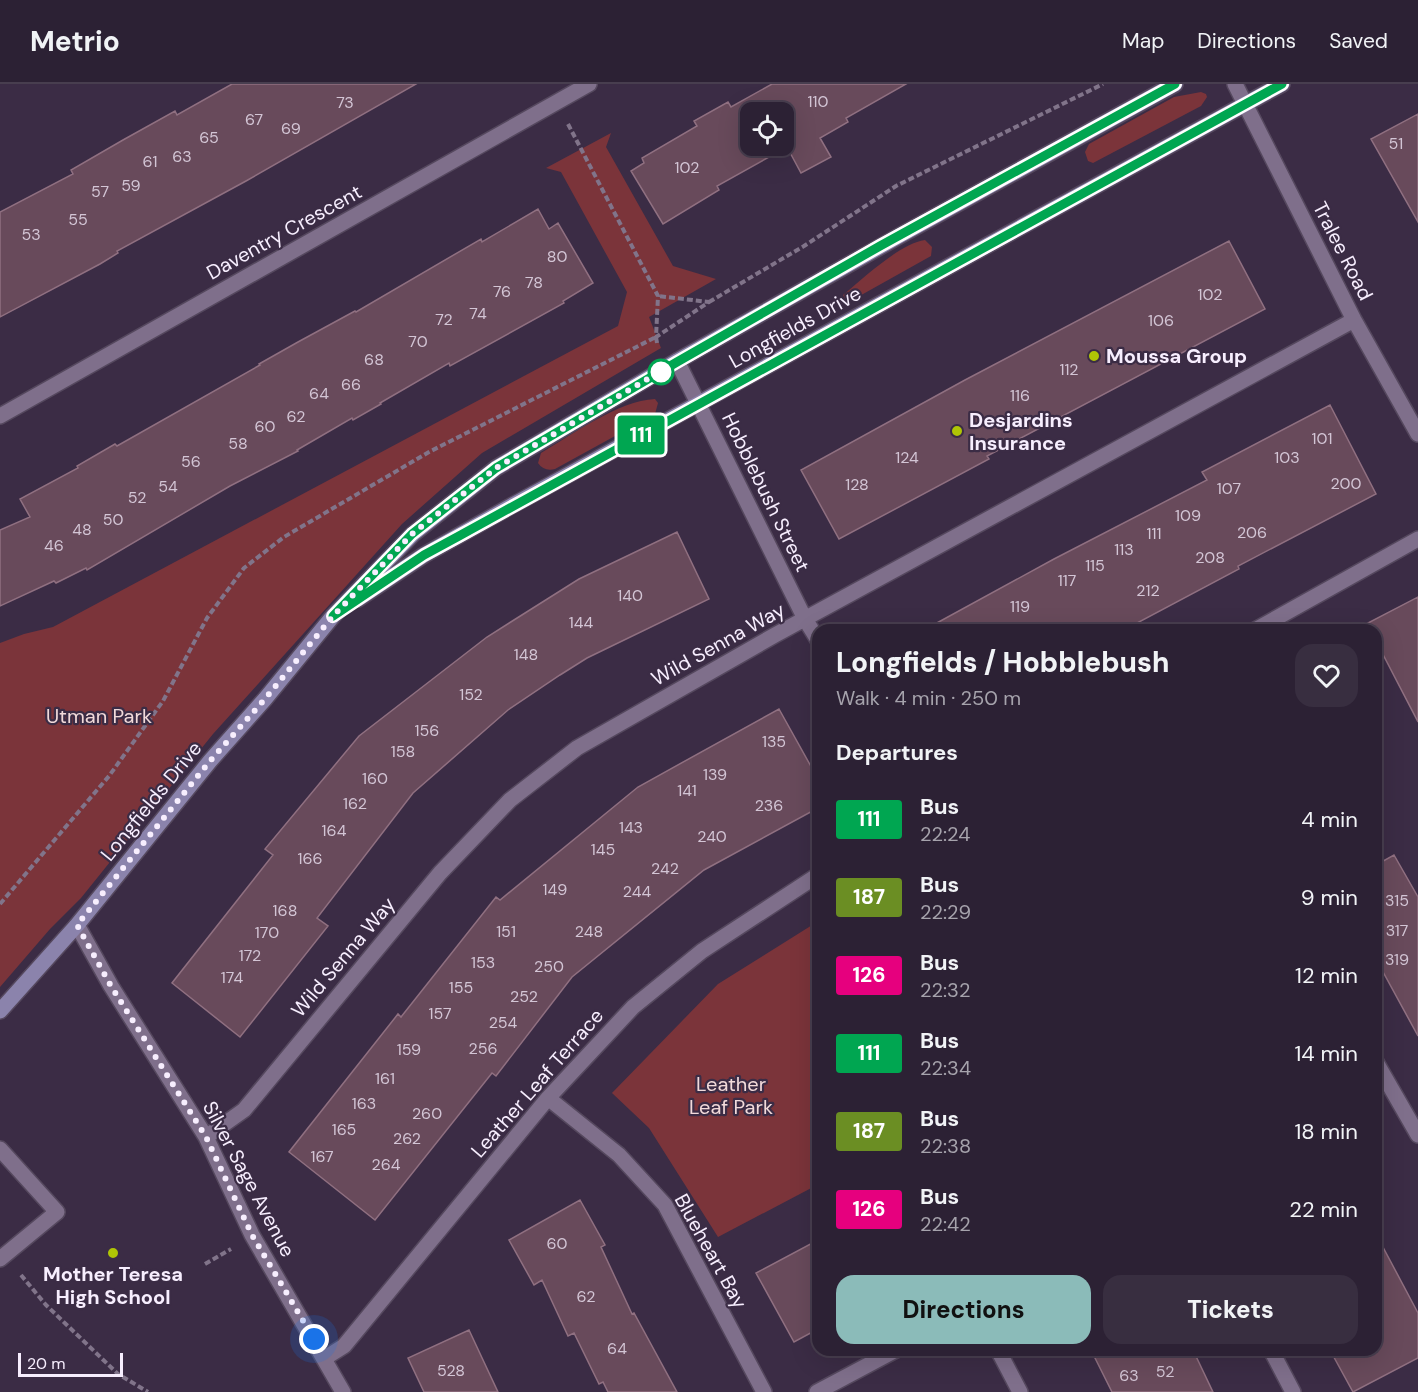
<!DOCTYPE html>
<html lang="en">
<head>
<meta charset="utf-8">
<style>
  body { margin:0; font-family:"DM Sans",sans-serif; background:#382e40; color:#f1f3f6; height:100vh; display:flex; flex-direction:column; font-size:22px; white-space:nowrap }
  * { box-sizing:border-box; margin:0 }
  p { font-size:20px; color:#a6a3ac }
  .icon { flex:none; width:33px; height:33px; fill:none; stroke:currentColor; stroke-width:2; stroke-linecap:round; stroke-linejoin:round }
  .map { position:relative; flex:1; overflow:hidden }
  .sheet { position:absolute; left:812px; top:540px; width:570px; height:732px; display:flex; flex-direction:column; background:#2c2134; border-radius:18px; box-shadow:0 6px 24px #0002,0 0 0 2px #483e4f }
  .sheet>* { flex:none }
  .badge { padding:0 12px; border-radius:4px; font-size:21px; line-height:39px }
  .buttons { position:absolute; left:740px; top:18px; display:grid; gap:12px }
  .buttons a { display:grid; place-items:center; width:54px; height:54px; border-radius:12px; background:#2c2134; box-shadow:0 6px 24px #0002,0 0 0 2px #483e4f; font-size:30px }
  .scale { position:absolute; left:18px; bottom:15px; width:105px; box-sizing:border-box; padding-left:6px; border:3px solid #f7eefe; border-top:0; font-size:16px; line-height:21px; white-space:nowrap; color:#f7eefe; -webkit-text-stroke:4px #3b2c45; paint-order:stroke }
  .you { position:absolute; width:30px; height:30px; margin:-15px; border:4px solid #fff; border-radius:50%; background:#1a73e8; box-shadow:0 0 0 9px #1a73e833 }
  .map>.badge { position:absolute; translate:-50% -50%; box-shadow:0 0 0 3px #fff }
  h2 { padding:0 24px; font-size:22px; line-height:54px }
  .round { display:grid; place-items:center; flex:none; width:63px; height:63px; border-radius:18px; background:#382e40 }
  .summary { display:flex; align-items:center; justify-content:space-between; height:102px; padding:0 24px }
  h1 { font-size:28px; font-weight:800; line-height:45px }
  .primary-button { display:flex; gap:12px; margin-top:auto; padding:12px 24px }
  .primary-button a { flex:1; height:69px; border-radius:18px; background:#8bbbb9; color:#111; font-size:24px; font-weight:800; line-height:69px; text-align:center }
  .primary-button a+a { background:#382e40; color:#f1f3f6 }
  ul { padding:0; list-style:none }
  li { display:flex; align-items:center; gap:18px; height:78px; padding:0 24px }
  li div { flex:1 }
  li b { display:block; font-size:22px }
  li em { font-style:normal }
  li .badge { min-width:66px; font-weight:700; text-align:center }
  header { display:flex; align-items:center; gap:36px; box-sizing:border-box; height:84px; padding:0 30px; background:#2c2134; border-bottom:2px solid #483e4f }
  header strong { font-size:28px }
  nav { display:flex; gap:33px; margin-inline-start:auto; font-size:21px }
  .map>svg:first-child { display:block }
  .green { fill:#7b343a }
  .building { fill:#684a5b; stroke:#907081; stroke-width:1.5; fill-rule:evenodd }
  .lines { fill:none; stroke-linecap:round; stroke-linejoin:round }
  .lane-casing { stroke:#55485e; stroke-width:18 }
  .street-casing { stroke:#55485e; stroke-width:18 }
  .secondary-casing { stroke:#55485e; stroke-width:18 }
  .path { stroke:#81748a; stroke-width:4; stroke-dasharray:6 3; stroke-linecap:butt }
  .lane { stroke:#7f6f8b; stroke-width:15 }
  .street { stroke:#7f6f8b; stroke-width:15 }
  .secondary { stroke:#8b83ac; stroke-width:15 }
  .line-casing { stroke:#fff; stroke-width:14 }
  .line { stroke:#00a651; stroke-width:9 }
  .walk { stroke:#f7eefe; stroke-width:6; stroke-dasharray:0 10.8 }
  .poi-dot { fill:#afc505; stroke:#3b2c45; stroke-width:2 }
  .stop-dot { fill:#fff; stroke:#00a651; stroke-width:3 }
  .labels { text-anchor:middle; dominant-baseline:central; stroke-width:4.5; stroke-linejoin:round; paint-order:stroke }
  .number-label { font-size:16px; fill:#d3c5d5 }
  .street-label { font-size:20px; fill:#f7eefe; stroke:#3b2c45 }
  .poi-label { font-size:20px; font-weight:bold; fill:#f7eefe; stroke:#3b2c45; text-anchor:start }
  .park-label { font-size:20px; fill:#f2dada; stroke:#3b2c45 }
</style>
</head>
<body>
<header>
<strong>Metrio</strong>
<nav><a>Map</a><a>Directions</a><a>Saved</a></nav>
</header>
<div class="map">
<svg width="1418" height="1308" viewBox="0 0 1418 1308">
  <rect width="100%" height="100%" fill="#3b2c45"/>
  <path class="green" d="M 1201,8 L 1206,10 L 1207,13 L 1201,22 L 1093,79 L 1088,77 L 1085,68 L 1089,60 L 1174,13 Z
    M 611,49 L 606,63 L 673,182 L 716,195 L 649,233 L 661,264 L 482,369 L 402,440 L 213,650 L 81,814 L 50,845 L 0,903 L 0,559 L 24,550 L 53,543 L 618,242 L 627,208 L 561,88 L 546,84 Z
    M 925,156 L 932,163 L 931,172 L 847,219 L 843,211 C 864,194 899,160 925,156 Z
    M 655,315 L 658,319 L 655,330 L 555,385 C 548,387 542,385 538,379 L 541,369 C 573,350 618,317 655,315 Z
    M 817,838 L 817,1101 L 718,1153 L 649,1044 L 612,1009 L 718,900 Z"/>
  <path class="building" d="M 232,0 L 416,0 L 246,97 L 117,167 L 118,169 L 100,180 L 0,233 L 0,128 L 73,90 L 71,86 L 123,56 L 175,27 L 177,31 Z
    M 772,0 L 906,0 L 846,34 L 848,38 L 820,54 L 831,73 L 801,89 L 787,63 L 717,102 L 719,106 L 663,140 L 631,87 L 644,79 L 642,74 L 697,42 L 694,37 L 728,18 L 731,23 ZM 750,28 L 783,28 L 783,62 L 750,62 Z
    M 1418,30 L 1418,138 L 1371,55 Z
    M 538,125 L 549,145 L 558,139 L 593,199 L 563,217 L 564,219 L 450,282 L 449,279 L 380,319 L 381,320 L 353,336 L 352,334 L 297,366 L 298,367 L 230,402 L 87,486 L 86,484 L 56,499 L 54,497 L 0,522 L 0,446 L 30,433 L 20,415 L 78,384 L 77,382 L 115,360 L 117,362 L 260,281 L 259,280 L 298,258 L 355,227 L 356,228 L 481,155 L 482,158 Z
    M 1229,157 L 1265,225 L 987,372 L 989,375 L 839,455 L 801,386 L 965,296 Z
    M 1330,321 L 1376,410 L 1238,482 L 1239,485 L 1124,546 L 924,546 L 1054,475 L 1207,396 L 1202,388 Z
    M 677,448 L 709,515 L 587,574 L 560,591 L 508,626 L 413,709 L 317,834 L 328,842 L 240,953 L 172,899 L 273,771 L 265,765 L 359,652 L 487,553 L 579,495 Z
    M 1418,513 L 1418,638 L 1376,557 L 1376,546 L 1370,546 L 1366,540 Z
    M 779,625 L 818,695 L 818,724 L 704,786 L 572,893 L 496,992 L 492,989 L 375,1136 L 289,1068 L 398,930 L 401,933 L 496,813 L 500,816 L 638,703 Z
    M 1394,771 L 1418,813 L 1418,952 L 1376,875 L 1376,781 Z
    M 580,1116 L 605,1161 L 601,1163 L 632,1230 L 634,1229 L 677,1308 L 608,1308 L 603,1298 L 599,1300 L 574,1249 L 568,1252 L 542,1196 L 534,1201 L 509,1156 Z
    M 1376,1150 L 1418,1229 L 1418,1274 L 1353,1308 L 1330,1266 L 1376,1266 Z
    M 818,1156 L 818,1245 L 794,1258 L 756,1189 Z
    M 469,1246 L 498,1308 L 424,1308 L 408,1274 Z
    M 1091,1266 L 1193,1266 L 1213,1308 L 1112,1308 Z"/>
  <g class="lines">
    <defs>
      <path id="lane" d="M 0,1065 L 57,1128 L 0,1175"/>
      <path id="street" d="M 1235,0 L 1354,236 L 1418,350
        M 677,277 L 805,535 L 818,556
        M 0,332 L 589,0
        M 1255,546 L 1418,455
        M 77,841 L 111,902 L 206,1053 L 252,1151 L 343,1308
        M 1376,978 L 1418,1051
        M 548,1014 L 619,1071 L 665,1121 L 764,1308
        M 206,1053 L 244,1026 L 440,789 L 510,716 L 577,664 L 775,551 L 1354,236
        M 998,1266 L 1020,1308
        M 1271,1266 L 1293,1308
        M 325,1274 L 344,1262 L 548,1014 L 633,923 L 702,867 L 818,791
        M 817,1308 L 896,1266"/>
      <path id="secondary" d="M 358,515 L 424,471 L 511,422 L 1282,0
        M 0,927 L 77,841 L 210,677 L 265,615 L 333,532 L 413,450 L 496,384 L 677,277 L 901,151 L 1175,0"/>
    </defs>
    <use href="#lane" class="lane-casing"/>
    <use href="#street" class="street-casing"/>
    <use href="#secondary" class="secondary-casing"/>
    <path class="path" d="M 568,40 L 658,212 L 656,253 L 709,218 L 658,212
      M 709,218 L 804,162 L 896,102 L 1103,0
      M 0,820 L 109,692 L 163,617 L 207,534 L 244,484 L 284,453 L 429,368 L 656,253 L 657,259
      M 205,1180 L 231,1165
      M 21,1191 L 46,1221 L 118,1290 L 148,1308"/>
    <use href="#lane" class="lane"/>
    <use href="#street" class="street"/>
    <use href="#secondary" class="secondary"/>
  </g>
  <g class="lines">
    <defs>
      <path id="line" d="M 1175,0 L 880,162 L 677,278 L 496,384 L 412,450 L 333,532 L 424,471 L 459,452 L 1282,0"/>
    </defs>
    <use href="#line" class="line-casing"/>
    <use href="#line" class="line"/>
    <path class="walk" d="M 314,1255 L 252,1151 L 206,1053 L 111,902 L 77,841 L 210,677 L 265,615 L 333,532 L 412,450 L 496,384 L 663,286 L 661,288"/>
  </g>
  <g class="poi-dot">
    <circle cx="1094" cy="272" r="6"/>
    <circle cx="957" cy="347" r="6"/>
    <circle cx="113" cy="1169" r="6"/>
  </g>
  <circle class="stop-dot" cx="661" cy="288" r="12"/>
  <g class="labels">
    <g class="number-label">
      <text x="818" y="17">110</text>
      <text x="345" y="18">73</text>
      <text x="254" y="35">67</text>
      <text x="291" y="44">69</text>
      <text x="209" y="53">65</text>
      <text x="1396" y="59">51</text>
      <text x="182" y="72">63</text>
      <text x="150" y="77">61</text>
      <text x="687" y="83">102</text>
      <text x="131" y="101">59</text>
      <text x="100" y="107">57</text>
      <text x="78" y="135">55</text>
      <text x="31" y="150">53</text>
      <text x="557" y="172">80</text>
      <text x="534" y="198">78</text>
      <text x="502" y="207">76</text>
      <text x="1210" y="210">102</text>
      <text x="478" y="229">74</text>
      <text x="444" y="235">72</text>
      <text x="1161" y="236">106</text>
      <text x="418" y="257">70</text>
      <text x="374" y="275">68</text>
      <text x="1069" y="285">112</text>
      <text x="351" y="300">66</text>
      <text x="319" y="309">64</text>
      <text x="1020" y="311">116</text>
      <text x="296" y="332">62</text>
      <text x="265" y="342">60</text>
      <text x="1322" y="354">101</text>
      <text x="238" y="359">58</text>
      <text x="907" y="373">124</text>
      <text x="1287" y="373">103</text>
      <text x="191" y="377">56</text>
      <text x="1346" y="399">200</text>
      <text x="857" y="400">128</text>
      <text x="168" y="402">54</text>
      <text x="1229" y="404">107</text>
      <text x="137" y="413">52</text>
      <text x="1188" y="431">109</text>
      <text x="113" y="435">50</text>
      <text x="82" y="445">48</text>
      <text x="1252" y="448">206</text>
      <text x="1154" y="449">111</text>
      <text x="54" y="461">46</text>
      <text x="1124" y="465">113</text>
      <text x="1210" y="473">208</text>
      <text x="1095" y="481">115</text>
      <text x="1067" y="496">117</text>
      <text x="1148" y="506">212</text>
      <text x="630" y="511">140</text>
      <text x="1020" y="522">119</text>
      <text x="581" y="538">144</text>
      <text x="526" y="570">148</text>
      <text x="471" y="610">152</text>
      <text x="427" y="646">156</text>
      <text x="774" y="657">135</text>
      <text x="403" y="667">158</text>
      <text x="715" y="690">139</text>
      <text x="375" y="694">160</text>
      <text x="687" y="706">141</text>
      <text x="355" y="719">162</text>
      <text x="769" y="721">236</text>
      <text x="631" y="743">143</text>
      <text x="334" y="746">164</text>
      <text x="712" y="752">240</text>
      <text x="603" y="765">145</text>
      <text x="310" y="774">166</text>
      <text x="665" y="784">242</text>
      <text x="555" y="805">149</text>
      <text x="637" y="807">244</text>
      <text x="1397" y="816">315</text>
      <text x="285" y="826">168</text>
      <text x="1397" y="846">317</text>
      <text x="506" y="847">151</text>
      <text x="589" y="847">248</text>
      <text x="267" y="848">170</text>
      <text x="250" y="871">172</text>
      <text x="1397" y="875">319</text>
      <text x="483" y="878">153</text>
      <text x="549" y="882">250</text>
      <text x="232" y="893">174</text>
      <text x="461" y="903">155</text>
      <text x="524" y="912">252</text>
      <text x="440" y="929">157</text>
      <text x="503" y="938">254</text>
      <text x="483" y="964">256</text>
      <text x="409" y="965">159</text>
      <text x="385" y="994">161</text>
      <text x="364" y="1019">163</text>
      <text x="427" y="1029">260</text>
      <text x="344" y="1045">165</text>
      <text x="407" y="1054">262</text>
      <text x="322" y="1072">167</text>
      <text x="386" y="1080">264</text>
      <text x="557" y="1159">60</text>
      <text x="586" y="1212">62</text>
      <text x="617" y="1264">64</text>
      <text x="451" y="1286">528</text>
      <text x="1165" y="1287">52</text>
      <text x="1129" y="1291">63</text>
    </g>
    <g class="street-label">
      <text transform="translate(284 148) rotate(-29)">Daventry Crescent</text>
      <text transform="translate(1343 167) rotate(63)">Tralee Road</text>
      <text transform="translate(795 243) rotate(-29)">Longfields Drive</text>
      <text transform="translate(766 408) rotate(64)">Hobblebush Street</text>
      <text transform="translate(718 560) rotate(-29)">Wild Senna Way</text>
      <text transform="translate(151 717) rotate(-51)">Longfields Drive</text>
      <text transform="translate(343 873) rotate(-50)">Wild Senna Way</text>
      <text transform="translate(537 999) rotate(-49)">Leather Leaf Terrace</text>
      <text transform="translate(249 1095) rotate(62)">Silver Sage Avenue</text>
      <text transform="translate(711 1167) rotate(61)">Blueheart Bay</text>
    </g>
    <g class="poi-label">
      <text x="1106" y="272">Moussa Group</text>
      <text x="969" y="336">Desjardins<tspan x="969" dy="23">Insurance</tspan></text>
      <text x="113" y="1190" text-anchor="middle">Mother Teresa<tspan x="113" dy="23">High School</tspan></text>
    </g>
    <g class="park-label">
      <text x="99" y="632">Utman Park</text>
      <text x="731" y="1000">Leather<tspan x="731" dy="23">Leaf Park</tspan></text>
    </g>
  </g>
</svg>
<div class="buttons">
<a><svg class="icon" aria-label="locate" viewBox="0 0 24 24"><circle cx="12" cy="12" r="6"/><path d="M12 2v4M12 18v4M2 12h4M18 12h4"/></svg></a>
</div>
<div class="scale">20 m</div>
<div class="you" style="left:314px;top:1255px"></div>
<b class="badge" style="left:641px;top:351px;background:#00a651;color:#fff">111</b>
<section class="sheet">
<div class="summary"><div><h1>Longfields / Hobblebush</h1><p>Walk · 4 min · 250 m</p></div><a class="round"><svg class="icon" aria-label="heart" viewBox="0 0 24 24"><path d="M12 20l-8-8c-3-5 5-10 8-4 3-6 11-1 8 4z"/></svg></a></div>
<h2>Departures</h2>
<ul>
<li><span class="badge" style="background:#00a651;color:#fff">111</span><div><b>Bus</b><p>22:24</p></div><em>4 min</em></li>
<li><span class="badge" style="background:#6b8e23;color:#fff">187</span><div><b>Bus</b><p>22:29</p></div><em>9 min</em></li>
<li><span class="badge" style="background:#e6007e;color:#fff">126</span><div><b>Bus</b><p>22:32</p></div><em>12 min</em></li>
<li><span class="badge" style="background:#00a651;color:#fff">111</span><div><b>Bus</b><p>22:34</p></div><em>14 min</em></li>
<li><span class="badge" style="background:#6b8e23;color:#fff">187</span><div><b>Bus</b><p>22:38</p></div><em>18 min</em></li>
<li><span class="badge" style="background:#e6007e;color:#fff">126</span><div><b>Bus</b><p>22:42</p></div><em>22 min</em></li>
</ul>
<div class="primary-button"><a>Directions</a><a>Tickets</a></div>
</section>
</div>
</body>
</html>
